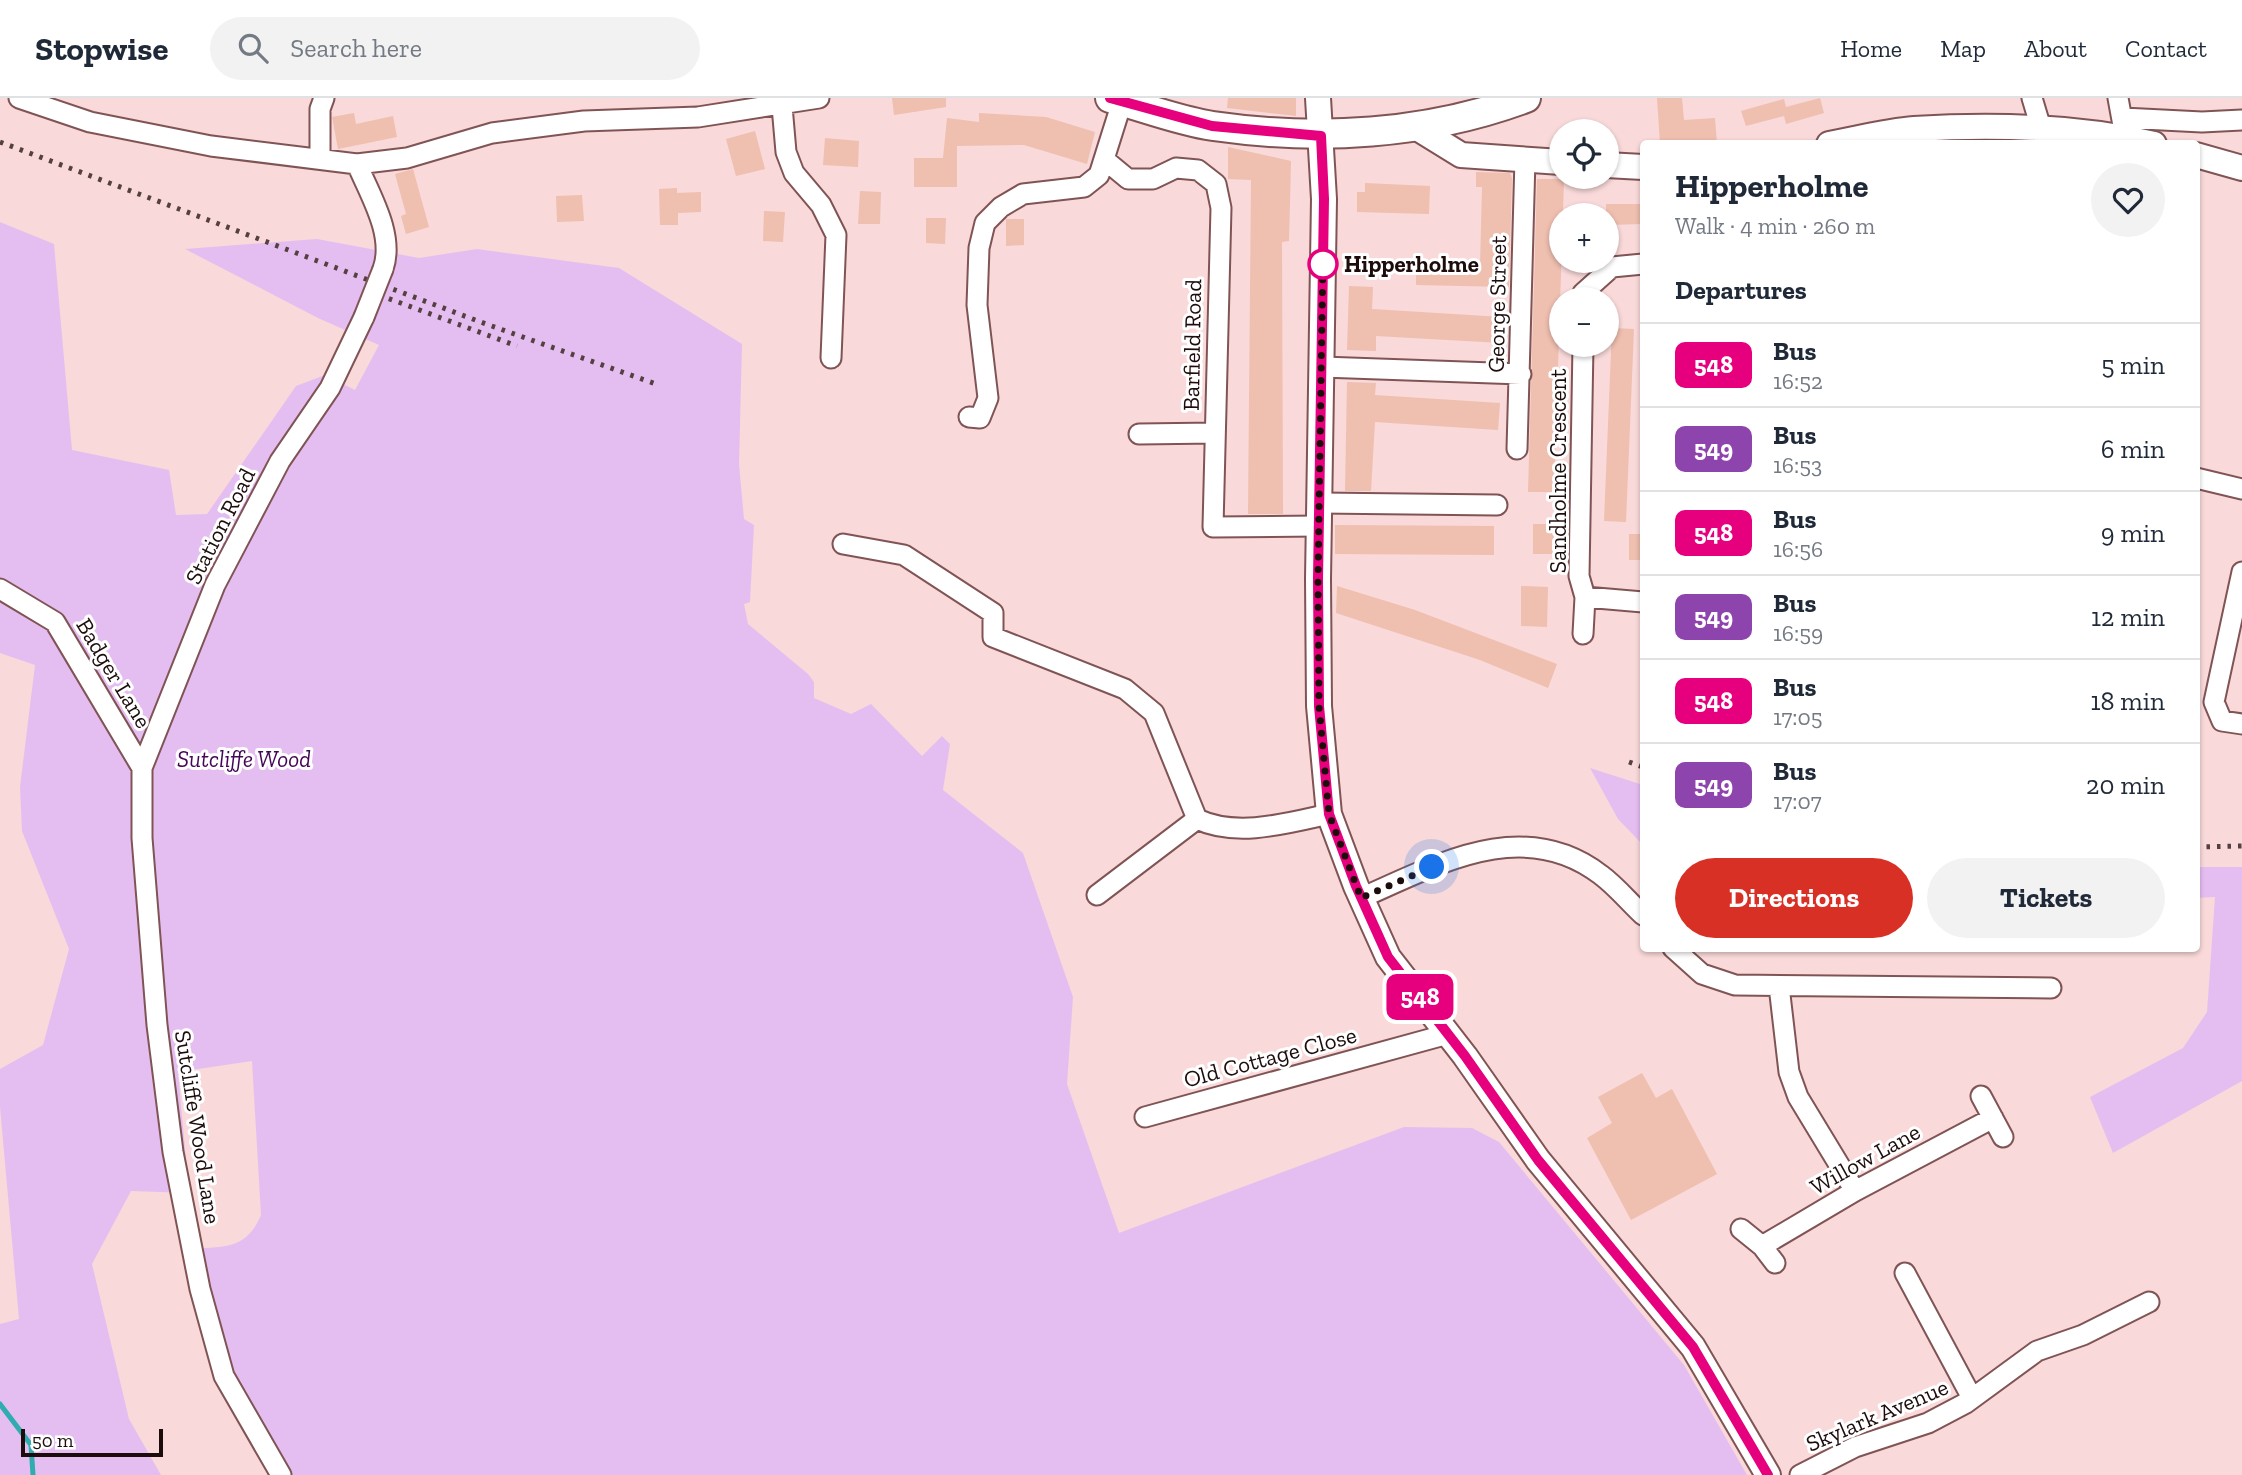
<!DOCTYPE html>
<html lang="en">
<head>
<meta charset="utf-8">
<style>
  body { margin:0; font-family:"Zilla Slab",serif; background:#f2f2f3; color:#1f2937; height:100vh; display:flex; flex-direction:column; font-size:26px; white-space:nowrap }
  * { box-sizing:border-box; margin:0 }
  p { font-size:23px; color:#747a83 }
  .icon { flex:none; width:38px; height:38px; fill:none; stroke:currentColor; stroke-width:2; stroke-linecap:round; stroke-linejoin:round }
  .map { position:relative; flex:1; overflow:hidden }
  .sheet { position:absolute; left:1640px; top:42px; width:560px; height:812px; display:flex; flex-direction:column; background:#fff; border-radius:7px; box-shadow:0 2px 5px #0004 }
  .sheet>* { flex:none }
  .badge { padding:0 14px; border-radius:10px; font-size:24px; line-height:46px }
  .fabs { position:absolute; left:1549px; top:21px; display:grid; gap:14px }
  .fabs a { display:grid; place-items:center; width:70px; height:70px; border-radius:50%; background:#fff; box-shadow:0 2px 5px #0004; font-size:35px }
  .scale { position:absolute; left:21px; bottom:18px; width:142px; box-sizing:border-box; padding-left:7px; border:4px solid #1d0c0c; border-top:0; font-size:19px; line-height:24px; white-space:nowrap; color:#1d0c0c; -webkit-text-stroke:5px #fff; paint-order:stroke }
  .you { position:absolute; width:35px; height:35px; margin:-18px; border:5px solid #fff; border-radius:50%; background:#1a73e8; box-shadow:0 0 0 10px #1a73e833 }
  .map>.badge { position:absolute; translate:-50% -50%; box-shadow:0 0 0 4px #fff }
  h2 { padding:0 35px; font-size:26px; line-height:63px }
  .round { display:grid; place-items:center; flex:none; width:74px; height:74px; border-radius:37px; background:#f2f2f3 }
  .head { display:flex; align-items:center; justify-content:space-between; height:119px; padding:0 35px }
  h1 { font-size:33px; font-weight:700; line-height:52px }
  .button { display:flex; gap:14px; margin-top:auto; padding:14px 35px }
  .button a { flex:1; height:80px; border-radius:42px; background:#d93025; color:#fff; font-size:28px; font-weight:700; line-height:80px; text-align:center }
  .button a+a { background:#f2f2f3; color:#1f2937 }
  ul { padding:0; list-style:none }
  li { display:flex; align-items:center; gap:21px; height:84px; padding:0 35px; border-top:2px solid #e0e1e3 }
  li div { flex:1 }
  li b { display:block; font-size:26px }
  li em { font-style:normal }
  li .badge { min-width:77px; font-weight:700; text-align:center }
  header { display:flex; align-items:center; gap:42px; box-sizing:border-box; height:98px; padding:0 35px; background:#fff; border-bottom:2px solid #e0e1e3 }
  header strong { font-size:33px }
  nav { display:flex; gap:38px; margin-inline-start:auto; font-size:24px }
  .search { width:490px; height:63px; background:#f2f2f3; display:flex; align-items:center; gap:18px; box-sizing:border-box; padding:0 24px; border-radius:38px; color:#747a83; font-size:26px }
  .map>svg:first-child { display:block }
  .green { fill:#e5bef1 }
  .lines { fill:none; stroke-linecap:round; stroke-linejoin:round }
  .stream { stroke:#2facaf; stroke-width:5 }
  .building { fill:#efbfb0 }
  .minor-casing { stroke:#805455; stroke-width:23 }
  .major-casing { stroke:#805455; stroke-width:28 }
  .highway-casing { stroke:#805455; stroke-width:32 }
  .minor { stroke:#fff; stroke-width:19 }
  .major { stroke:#fff; stroke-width:24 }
  .highway { stroke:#fff; stroke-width:28 }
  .rail { stroke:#544040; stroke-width:5; stroke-dasharray:3.5 7; stroke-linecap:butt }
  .minor-bridge-casing { stroke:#805455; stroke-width:23; stroke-linecap:butt }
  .minor-bridge { stroke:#fff; stroke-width:19 }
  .line-casing { stroke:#fff; stroke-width:16 }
  .line { stroke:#e6007e; stroke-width:10 }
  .walk { stroke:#1d0c0c; stroke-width:7; stroke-dasharray:0 12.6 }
  .stop-dot { fill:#fff; stroke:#e6007e; stroke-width:3.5 }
  .labels { text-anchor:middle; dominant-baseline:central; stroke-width:6; stroke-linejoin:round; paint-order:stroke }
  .stop-label { font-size:23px; font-weight:bold; fill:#1d0c0c; stroke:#fff; text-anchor:start }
  .street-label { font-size:23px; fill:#1d0c0c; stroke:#fff }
  .park-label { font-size:23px; font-style:italic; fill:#460657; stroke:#fff }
</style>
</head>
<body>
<header>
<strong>Stopwise</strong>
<div class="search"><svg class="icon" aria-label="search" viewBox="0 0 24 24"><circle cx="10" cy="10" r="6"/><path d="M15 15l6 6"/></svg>Search here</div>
<nav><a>Home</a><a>Map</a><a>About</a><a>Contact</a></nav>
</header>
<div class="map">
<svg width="2242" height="1377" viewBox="0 0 2242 1377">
  <rect width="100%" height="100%" fill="#f9d9d9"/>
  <path class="green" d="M 0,124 L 54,146 L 72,352 L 169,372 L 176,417 L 207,416 L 296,288 L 325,277 L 355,292 L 379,247 L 318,220 L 185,151 L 317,141 L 419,160 L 477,151 L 619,170 L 742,246 L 739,366 L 744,421 L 754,427 L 750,504 L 744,506 L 748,526 L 808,576 L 814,584 L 814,600 L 851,616 L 871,606 L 922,658 L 942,638 L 950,646 L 943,692 L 1023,755 L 1073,899 L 1067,986 L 1119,1135 L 1404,1029 L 1472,1030 L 1499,1044 L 1684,1267 L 1747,1377 L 270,1377 L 218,1283 L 182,1151 C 219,1148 245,1155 261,1117 L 252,963 L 178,974 L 189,1095 L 131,1093 L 92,1166 L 129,1321 L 161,1377 L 0,1377 L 0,1226 L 19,1221 L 0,1009 L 0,971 L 43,947 L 69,851 L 22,733 L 20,689 L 35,567 L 0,555 Z
    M 1590,670 L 1643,687 L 1643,747 L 1618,721 Z
    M 2196,769 L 2242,769 L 2242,983 L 2113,1055 L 2090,999 L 2183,950 L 2207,914 L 2215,799 L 2196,800 Z"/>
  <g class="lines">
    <path class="stream" d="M 0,1306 L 31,1347 L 33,1377"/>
  </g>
  <path class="building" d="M 892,0 L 946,0 L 946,9 L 894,17 Z
    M 1228,0 L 1296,0 L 1296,18 L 1227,10 Z
    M 1657,0 L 1682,0 L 1684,22 L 1715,20 L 1717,46 L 1660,46 Z
    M 1820,0 L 1824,15 L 1786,26 L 1784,18 L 1746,28 L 1741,13 L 1784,1 L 1786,9 Z
    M 354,15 L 356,26 L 393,18 L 397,39 L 338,51 L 332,19 Z
    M 979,15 L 1046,19 L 1095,34 L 1087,66 L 1024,47 L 957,48 L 957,89 L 914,89 L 914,60 L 943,60 L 947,20 L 979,24 Z
    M 755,33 L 765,71 L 736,78 L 726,41 Z
    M 825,40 L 859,43 L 858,69 L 823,67 Z
    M 1228,49 L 1291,63 L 1289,143 L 1282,144 L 1283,416 L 1248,416 L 1251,82 L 1228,81 Z
    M 413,71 L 429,129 L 406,136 L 401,118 L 406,116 L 395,76 Z
    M 1476,74 L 1510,75 L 1512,80 L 1509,189 L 1416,187 L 1416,166 L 1480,168 L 1482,89 L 1476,89 Z
    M 1537,81 L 1564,81 L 1554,394 L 1528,394 Z
    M 1365,85 L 1430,88 L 1429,116 L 1357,114 L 1357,94 L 1365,94 Z
    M 677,90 L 677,95 L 701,94 L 701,114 L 678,115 L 678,127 L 660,127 L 659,91 Z
    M 860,93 L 881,94 L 880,126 L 858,126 Z
    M 582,97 L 584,123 L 557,124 L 556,98 Z
    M 1606,106 L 1643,106 L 1643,126 L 1606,127 Z
    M 764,113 L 785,114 L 783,144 L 763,143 Z
    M 926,120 L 946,120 L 945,146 L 926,145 Z
    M 1006,121 L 1024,121 L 1024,147 L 1006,148 Z
    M 1349,188 L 1373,189 L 1372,211 L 1502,219 L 1501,245 L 1376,238 L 1376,253 L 1347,252 Z
    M 1612,230 L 1634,231 L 1626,424 L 1604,423 Z
    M 1347,284 L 1376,285 L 1375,297 L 1500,305 L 1498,332 L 1375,324 L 1371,393 L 1345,393 Z
    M 1533,426 L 1560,426 L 1560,456 L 1533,456 Z
    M 1335,427 L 1494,428 L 1494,457 L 1335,456 Z
    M 1629,436 L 1643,436 L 1643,462 L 1629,462 Z
    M 1337,488 L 1415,512 L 1557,566 L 1548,590 L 1480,562 L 1336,515 Z
    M 1521,488 L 1548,489 L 1547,529 L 1521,528 Z
    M 1642,975 L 1656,1000 L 1672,991 L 1717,1076 L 1631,1122 L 1587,1040 L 1612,1025 L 1598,999 Z"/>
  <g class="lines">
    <defs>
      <path id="minor" d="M 19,0 L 90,24 L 211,48 L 357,66 L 407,60 L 492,35 L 584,23 L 698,19 L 819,0
        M 2032,0 L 2041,30
        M 2118,0 L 2124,33
        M 782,8 L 786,54 L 794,75 L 821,107 L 836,137 L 831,260
        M 2123,20 L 2202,24 L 2242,22
        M 320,61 L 320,11 L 324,0
        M 1105,62 L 1128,81 L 1153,81 L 1176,70 L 1198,72 L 1216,86 L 1221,110 L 1213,429 L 1319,428
        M 357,66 C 370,97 395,137 383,171
        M 1583,201 L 1583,195 L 1612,169 L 1643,166
        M 1583,247 L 1579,478 L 1585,499 L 1583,536
        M 1322,269 L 1521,276
        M 969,319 L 980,320 L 988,300 L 977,207 L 979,150 L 985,125 L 1001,109 L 1023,96 L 1084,89 L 1099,77 L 1122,4
        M 1139,336 L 1215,335
        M 1517,351 L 1525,61
        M 2196,380 L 2242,391
        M 1320,405 L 1497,407
        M 843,446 L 904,457 L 993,515 L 993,539 L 1125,591 L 1154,615 L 1197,721 C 1237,740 1288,725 1329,716
        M 2242,474 L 2214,604 L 2222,623 L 2242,626
        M 0,491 L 55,524 L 142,670
        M 1585,499 L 1643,504
        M 1097,797 L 1197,721
        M 1361,800 C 1437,767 1523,717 1601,777 C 1616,788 1629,804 1643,817
        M 1673,850 L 1702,876 L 1735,887 L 2051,890
        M 1779,888 L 1789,974 L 1798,999 L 1855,1093
        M 1981,998 L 2003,1039
        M 1145,1019 L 1448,936
        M 1741,1131 L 1762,1148 L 1775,1165
        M 1762,1148 L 1855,1093 L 1993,1020
        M 1905,1175 L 1972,1300
        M 281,1377 L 224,1278 L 200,1191 L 173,1054 L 157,927 L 142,740 L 142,670 L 215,487 L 280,363 L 330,290 L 364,219
        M 1800,1377 L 1855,1349 L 1928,1325 L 1966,1305 L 2037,1253 L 2083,1237 L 2149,1204"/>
      <path id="major" d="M 1318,0 L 1324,101 L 1318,481 L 1319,608 L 1329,716 L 1356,788 L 1388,859 L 1465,958 L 1538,1062 L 1693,1249 L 1768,1377
        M 1414,28 L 1461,57 L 1561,64
        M 1829,46 C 1857,41 1886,33 1914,31 C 1993,26 2076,28 2154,46
        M 2196,57 L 2242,70
        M 1606,67 L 1643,69"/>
      <path id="highway" d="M 1110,0 C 1143,9 1179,23 1213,28 C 1317,43 1427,37 1526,0"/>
    </defs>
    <use href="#minor" class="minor-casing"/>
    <use href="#major" class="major-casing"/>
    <use href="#highway" class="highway-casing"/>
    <use href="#minor" class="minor"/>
    <use href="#major" class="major"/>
    <use href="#highway" class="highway"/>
    <path class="rail" d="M 0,44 L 486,226 L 656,286
      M 379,197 L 517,248
      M 1629,664 L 1643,669
      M 2196,749 L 2242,748"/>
    <defs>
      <path id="minor-bridge" d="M 364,219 L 383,171"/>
    </defs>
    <use href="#minor-bridge" class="minor-bridge-casing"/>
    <use href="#minor-bridge" class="minor-bridge"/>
  </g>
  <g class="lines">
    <defs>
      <path id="line" d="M 1110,0 L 1212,28 L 1321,38 L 1324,101 L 1318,481 L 1319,608 L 1329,716 L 1356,788 L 1388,859 L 1465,958 L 1538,1062 L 1693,1249 L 1768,1377"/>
    </defs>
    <use href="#line" class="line-casing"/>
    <use href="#line" class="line"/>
    <path class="walk" d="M 1323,166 L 1323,155 L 1318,481 L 1319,608 L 1329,716 L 1361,800 L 1432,769"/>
  </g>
  <circle class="stop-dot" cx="1323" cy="166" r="14"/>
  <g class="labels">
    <g class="stop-label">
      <text x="1344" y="166">Hipperholme</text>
    </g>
    <g class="street-label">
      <text transform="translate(1497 206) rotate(-89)">George Street</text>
      <text transform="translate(1192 247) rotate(-89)">Barfield Road</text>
      <text transform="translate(1558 373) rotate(-90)">Sandholme Crescent</text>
      <text transform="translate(220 428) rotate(-63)">Station Road</text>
      <text transform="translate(114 575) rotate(59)">Badger Lane</text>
      <text transform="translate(1270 959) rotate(-15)">Old Cottage Close</text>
      <text transform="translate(198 1029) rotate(81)">Sutcliffe Wood Lane</text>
      <text transform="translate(1865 1061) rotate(-29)">Willow Lane</text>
      <text transform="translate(1877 1317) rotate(-23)">Skylark Avenue</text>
    </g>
    <g class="park-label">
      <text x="244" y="661">Sutcliffe Wood</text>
    </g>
  </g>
</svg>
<div class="fabs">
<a><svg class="icon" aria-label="locate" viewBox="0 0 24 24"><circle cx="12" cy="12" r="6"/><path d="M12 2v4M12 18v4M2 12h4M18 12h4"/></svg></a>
<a>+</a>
<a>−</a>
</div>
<div class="scale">50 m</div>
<div class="you" style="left:1432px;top:769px"></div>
<b class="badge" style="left:1420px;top:899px;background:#e6007e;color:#fff">548</b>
<section class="sheet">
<div class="head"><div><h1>Hipperholme</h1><p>Walk · 4 min · 260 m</p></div><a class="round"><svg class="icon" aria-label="heart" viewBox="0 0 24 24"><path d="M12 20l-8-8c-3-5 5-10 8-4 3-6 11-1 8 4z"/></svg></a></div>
<h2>Departures</h2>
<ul>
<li><span class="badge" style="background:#e6007e;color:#fff">548</span><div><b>Bus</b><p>16:52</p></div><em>5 min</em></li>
<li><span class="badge" style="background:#8e44ad;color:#fff">549</span><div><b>Bus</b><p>16:53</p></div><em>6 min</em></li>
<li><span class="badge" style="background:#e6007e;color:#fff">548</span><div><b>Bus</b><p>16:56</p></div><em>9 min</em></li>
<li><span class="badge" style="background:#8e44ad;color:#fff">549</span><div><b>Bus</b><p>16:59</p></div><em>12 min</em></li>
<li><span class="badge" style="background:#e6007e;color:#fff">548</span><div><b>Bus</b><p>17:05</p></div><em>18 min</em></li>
<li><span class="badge" style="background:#8e44ad;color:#fff">549</span><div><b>Bus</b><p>17:07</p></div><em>20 min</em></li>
</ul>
<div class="button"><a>Directions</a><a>Tickets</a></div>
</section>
</div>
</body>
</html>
